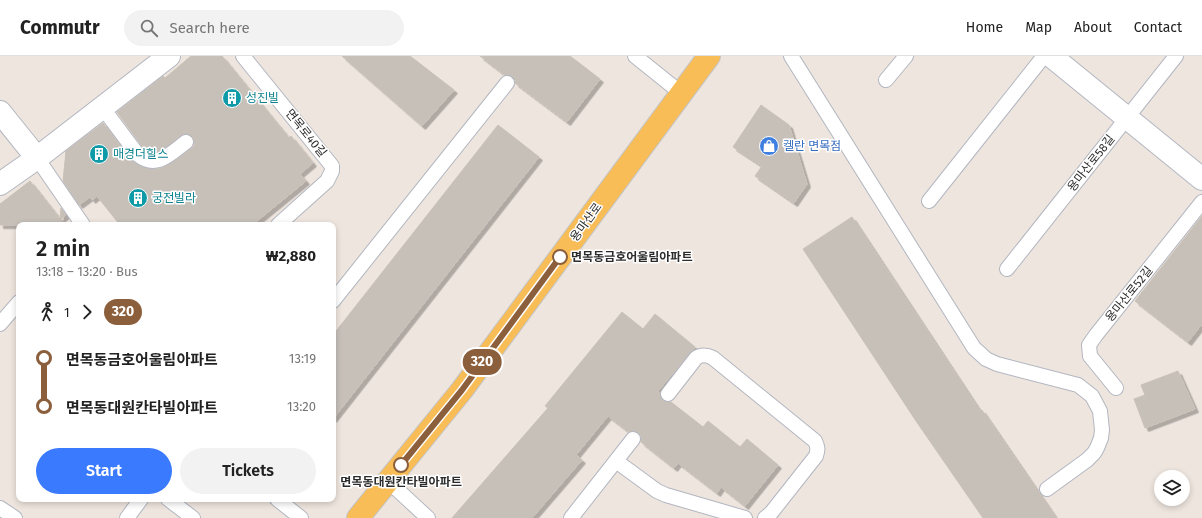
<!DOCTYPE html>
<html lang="en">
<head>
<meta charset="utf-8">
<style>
  body { margin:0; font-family:"Fira Sans","Noto Sans KR",sans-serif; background:#f2f2f2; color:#222; height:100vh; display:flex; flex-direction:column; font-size:15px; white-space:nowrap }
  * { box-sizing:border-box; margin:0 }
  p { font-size:13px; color:#767676 }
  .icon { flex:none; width:22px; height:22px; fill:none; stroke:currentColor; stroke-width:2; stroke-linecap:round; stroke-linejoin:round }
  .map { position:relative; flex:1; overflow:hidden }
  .drawer { position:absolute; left:16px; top:166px; width:320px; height:280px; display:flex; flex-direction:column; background:#fff; border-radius:8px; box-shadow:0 2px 6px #0003 }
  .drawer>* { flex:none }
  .badge { padding:0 8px; border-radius:13px; font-size:14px; line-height:26px }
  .buttons { position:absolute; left:1154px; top:414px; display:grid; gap:8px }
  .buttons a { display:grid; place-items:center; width:36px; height:36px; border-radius:50%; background:#fff; box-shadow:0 2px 6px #0003; font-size:20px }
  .map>.badge { position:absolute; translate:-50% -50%; box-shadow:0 0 0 2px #fff }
  .legs { display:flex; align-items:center; gap:6px; height:44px; padding:0 20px; font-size:13px }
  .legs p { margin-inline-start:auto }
  .headline { display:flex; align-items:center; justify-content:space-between; height:68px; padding:0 20px }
  h1 { font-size:22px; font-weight:600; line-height:30px }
  .cta { display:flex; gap:8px; margin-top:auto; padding:8px 20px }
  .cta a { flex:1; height:46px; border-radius:24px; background:#3a7aff; color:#fff; font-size:16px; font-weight:600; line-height:46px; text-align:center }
  .cta a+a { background:#f2f2f2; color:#222 }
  ul { padding:0 20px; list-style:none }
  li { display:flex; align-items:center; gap:14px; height:48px; font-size:15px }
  li i { display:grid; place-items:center; width:6px; height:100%; margin:0 5px; background:currentColor }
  li i::after { content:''; width:10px; height:10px; margin:-5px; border:3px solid; border-radius:50%; background:#fff }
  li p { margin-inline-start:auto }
  li:first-child i { background:linear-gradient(#0000 50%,currentColor 0) }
  li:last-child i { background:linear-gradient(currentColor 50%,#0000 0) }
  header { display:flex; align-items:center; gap:24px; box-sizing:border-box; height:56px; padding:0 20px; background:#fff; border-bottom:1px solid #e0e0e0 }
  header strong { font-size:19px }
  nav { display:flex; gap:22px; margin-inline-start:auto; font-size:14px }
  .search { width:280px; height:36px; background:#f2f2f2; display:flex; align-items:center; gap:10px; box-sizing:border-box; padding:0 14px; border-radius:22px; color:#767676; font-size:15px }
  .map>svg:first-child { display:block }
  .building { fill:#c6c0b9; stroke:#cac1b7; filter:url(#shadow) }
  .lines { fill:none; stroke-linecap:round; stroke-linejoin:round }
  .service-casing { stroke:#b2b6c0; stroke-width:16 }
  .minor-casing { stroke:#b2b6c0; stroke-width:24 }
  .primary-casing { stroke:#c4c4c4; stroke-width:24 }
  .service { stroke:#fff; stroke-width:14 }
  .minor { stroke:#fff; stroke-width:22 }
  .primary { stroke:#f9bd58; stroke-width:22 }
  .line-1-casing { stroke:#fff; stroke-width:9 }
  .line-1 { stroke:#8b5e3c; stroke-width:6 }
  .stop-1-dot { fill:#fff; stroke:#8b5e3c; stroke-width:2 }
  .labels { text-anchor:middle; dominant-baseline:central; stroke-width:3; stroke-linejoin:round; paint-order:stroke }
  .culture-label { font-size:12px; fill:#0d838f; stroke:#fff; text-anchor:start }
  .street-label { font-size:12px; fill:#2c2c2c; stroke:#fff }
  .shop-label { font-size:12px; fill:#366cbe; stroke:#fff; text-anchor:start }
  .stop-label { font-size:12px; font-weight:bold; fill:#2c2c2c; stroke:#fff; text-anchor:start }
</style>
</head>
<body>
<header>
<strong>Commutr</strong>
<div class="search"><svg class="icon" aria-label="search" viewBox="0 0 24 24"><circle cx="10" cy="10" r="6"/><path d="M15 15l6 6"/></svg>Search here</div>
<nav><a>Home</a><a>Map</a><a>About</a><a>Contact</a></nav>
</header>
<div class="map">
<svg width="1202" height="462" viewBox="0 0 1202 462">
  <defs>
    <filter id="shadow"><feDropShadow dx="3.5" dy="3.5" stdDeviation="0" flood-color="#0004"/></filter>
  </defs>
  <rect width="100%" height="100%" fill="#eee5de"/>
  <path class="building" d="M 191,0 L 222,0 L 289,82 L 291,80 L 313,107 L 300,118 L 306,125 L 252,169 L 120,169 L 97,140 L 92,144 L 90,141 L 79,149 L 63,125 L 66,95 L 103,67 L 131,104 L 143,111 L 152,113 L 158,113 L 166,110 L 180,101 L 194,90 L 194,85 L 193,81 L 190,78 L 185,78 L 181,79 L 160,95 L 152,96 L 148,95 L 144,93 L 117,56 L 163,20 L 165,22 Z
    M 342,0 L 410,0 L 454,34 L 422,70 Z
    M 480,0 L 570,0 L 600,23 L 567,66 L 515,27 L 515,24 L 512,20 L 509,19 L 505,19 Z
    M 761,49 L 789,69 L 807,128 L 794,147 L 755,120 L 762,110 L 733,91 Z
    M 498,69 L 539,101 L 333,363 L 333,279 Z
    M 30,125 L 60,163 L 61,152 L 66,159 L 60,164 L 64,169 L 0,169 L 0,148 Z
    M 1202,160 L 1202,268 L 1188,286 L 1135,245 Z
    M 852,161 L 980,355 L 982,354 L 1056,462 L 983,462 L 916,365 L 803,193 Z
    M 622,256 L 643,273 L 655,258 L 695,291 L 658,335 L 663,344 L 666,346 L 671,346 L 703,371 L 708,365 L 740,391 L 747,383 L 778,409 L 745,450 L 721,431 L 717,437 L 678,407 L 674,412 L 641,386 L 641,380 L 639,377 L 634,375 L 629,376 L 608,360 L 576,399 L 582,404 L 532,462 L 452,462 L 548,352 L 545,350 Z
    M 1178,315 L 1195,353 L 1145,372 L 1134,343 L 1145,339 L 1141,329 Z"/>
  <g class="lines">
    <defs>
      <path id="service" d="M 243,0 L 332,110 L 332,115 L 327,125 L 278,169
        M 635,0 L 681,37
        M 791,0 L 974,292 L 986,303 L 997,308 L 1078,329 L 1092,340 L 1100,355 L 1102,374 L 1101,382 L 1097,392 L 1094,397 L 1087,404 L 1047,433
        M 886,24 L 906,0
        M 102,51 L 138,99 C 157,114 171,97 186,86
        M 37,102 L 83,169
        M 929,145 L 1044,0
        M 1007,213 L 1176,0
        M 333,245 L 507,27
        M 0,268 L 19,246
        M 1116,332 L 1090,300 L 1089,289 L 1096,279 L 1202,146
        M 668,338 L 696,302 C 702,298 707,299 713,302 L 815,385 C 818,391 818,394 816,400 L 771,457 L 765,462
        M 616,405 L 657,435 L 666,439 L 745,462
        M 388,425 L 428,462
        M 168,443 L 193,462
        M 277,443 L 301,462
        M 0,452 L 15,462
        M 127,462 L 141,443
        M 571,462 L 633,383"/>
      <path id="minor" d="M 1051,0 L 1202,123
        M 0,56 L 37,102
        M 0,128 L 37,102 L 169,0"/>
      <path id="primary" d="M 358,462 L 462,334 L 709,0"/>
    </defs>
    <use href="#service" class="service-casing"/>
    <use href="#minor" class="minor-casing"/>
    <use href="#primary" class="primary-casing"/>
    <use href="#service" class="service"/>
    <use href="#minor" class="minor"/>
    <use href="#primary" class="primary"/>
  </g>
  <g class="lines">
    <defs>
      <path id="line-1" d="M 401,409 L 462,334 L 560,201"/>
    </defs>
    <use href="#line-1" class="line-1-casing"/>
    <use href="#line-1" class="line-1"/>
  </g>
  <defs>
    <symbol id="building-disc" viewBox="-11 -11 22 22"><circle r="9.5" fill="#0f9aa8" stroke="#fff"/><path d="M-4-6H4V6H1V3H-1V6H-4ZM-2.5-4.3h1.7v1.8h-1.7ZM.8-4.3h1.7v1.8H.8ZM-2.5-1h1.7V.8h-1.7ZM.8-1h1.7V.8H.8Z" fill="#fff"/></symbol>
    <symbol id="shop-disc" viewBox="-11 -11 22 22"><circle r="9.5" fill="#3f7fe0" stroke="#fff"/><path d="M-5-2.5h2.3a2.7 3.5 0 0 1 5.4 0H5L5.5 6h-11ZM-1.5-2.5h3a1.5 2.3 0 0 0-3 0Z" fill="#fff"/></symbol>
  </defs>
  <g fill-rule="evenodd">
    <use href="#building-disc" x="221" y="31" width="22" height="22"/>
    <use href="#shop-disc" x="758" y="79" width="22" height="22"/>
    <use href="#building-disc" x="88" y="87" width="22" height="22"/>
    <use href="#building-disc" x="127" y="131" width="22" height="22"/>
  </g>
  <g class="stop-1-dot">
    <circle cx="560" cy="201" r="7"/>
    <circle cx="401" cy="409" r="7"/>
  </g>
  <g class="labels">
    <g class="culture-label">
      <text x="246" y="42">성진빌</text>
      <text x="113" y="98">매경더힐스</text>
      <text x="152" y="142">궁전빌라</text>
    </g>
    <g class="street-label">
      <text transform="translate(306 77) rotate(51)">면목로40길</text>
      <text transform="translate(1091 107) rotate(-52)">용마산로58길</text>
      <text transform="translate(586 166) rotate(-54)">용마산로</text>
      <text transform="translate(1129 238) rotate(-51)">용마산로52길</text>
    </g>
    <g class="shop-label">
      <text x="783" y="90">켈란 면목점</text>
    </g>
    <g class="stop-label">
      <text x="571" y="201">면목동금호어울림아파트</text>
      <text x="401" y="426" text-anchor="middle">면목동대원칸타빌아파트</text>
    </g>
  </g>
</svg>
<div class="buttons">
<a><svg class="icon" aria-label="layers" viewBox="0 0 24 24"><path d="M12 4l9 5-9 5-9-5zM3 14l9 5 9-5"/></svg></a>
</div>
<b class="badge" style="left:482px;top:306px;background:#8b5e3c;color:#fff">320</b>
<section class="drawer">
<div class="headline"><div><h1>2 min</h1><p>13:18 – 13:20 · Bus</p></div><b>₩2,880</b></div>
<div class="legs"><svg class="icon" aria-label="walk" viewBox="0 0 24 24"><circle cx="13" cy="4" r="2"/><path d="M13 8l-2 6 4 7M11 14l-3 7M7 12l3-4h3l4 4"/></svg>1<svg class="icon" aria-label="forward" viewBox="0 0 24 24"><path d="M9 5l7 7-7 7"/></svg><b class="badge" style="background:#8b5e3c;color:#fff">320</b></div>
<ul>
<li><i style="color:#8b5e3c"></i><b>면목동금호어울림아파트</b><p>13:19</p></li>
<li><i style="color:#8b5e3c"></i><b>면목동대원칸타빌아파트</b><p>13:20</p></li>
</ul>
<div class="cta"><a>Start</a><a>Tickets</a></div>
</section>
</div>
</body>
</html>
